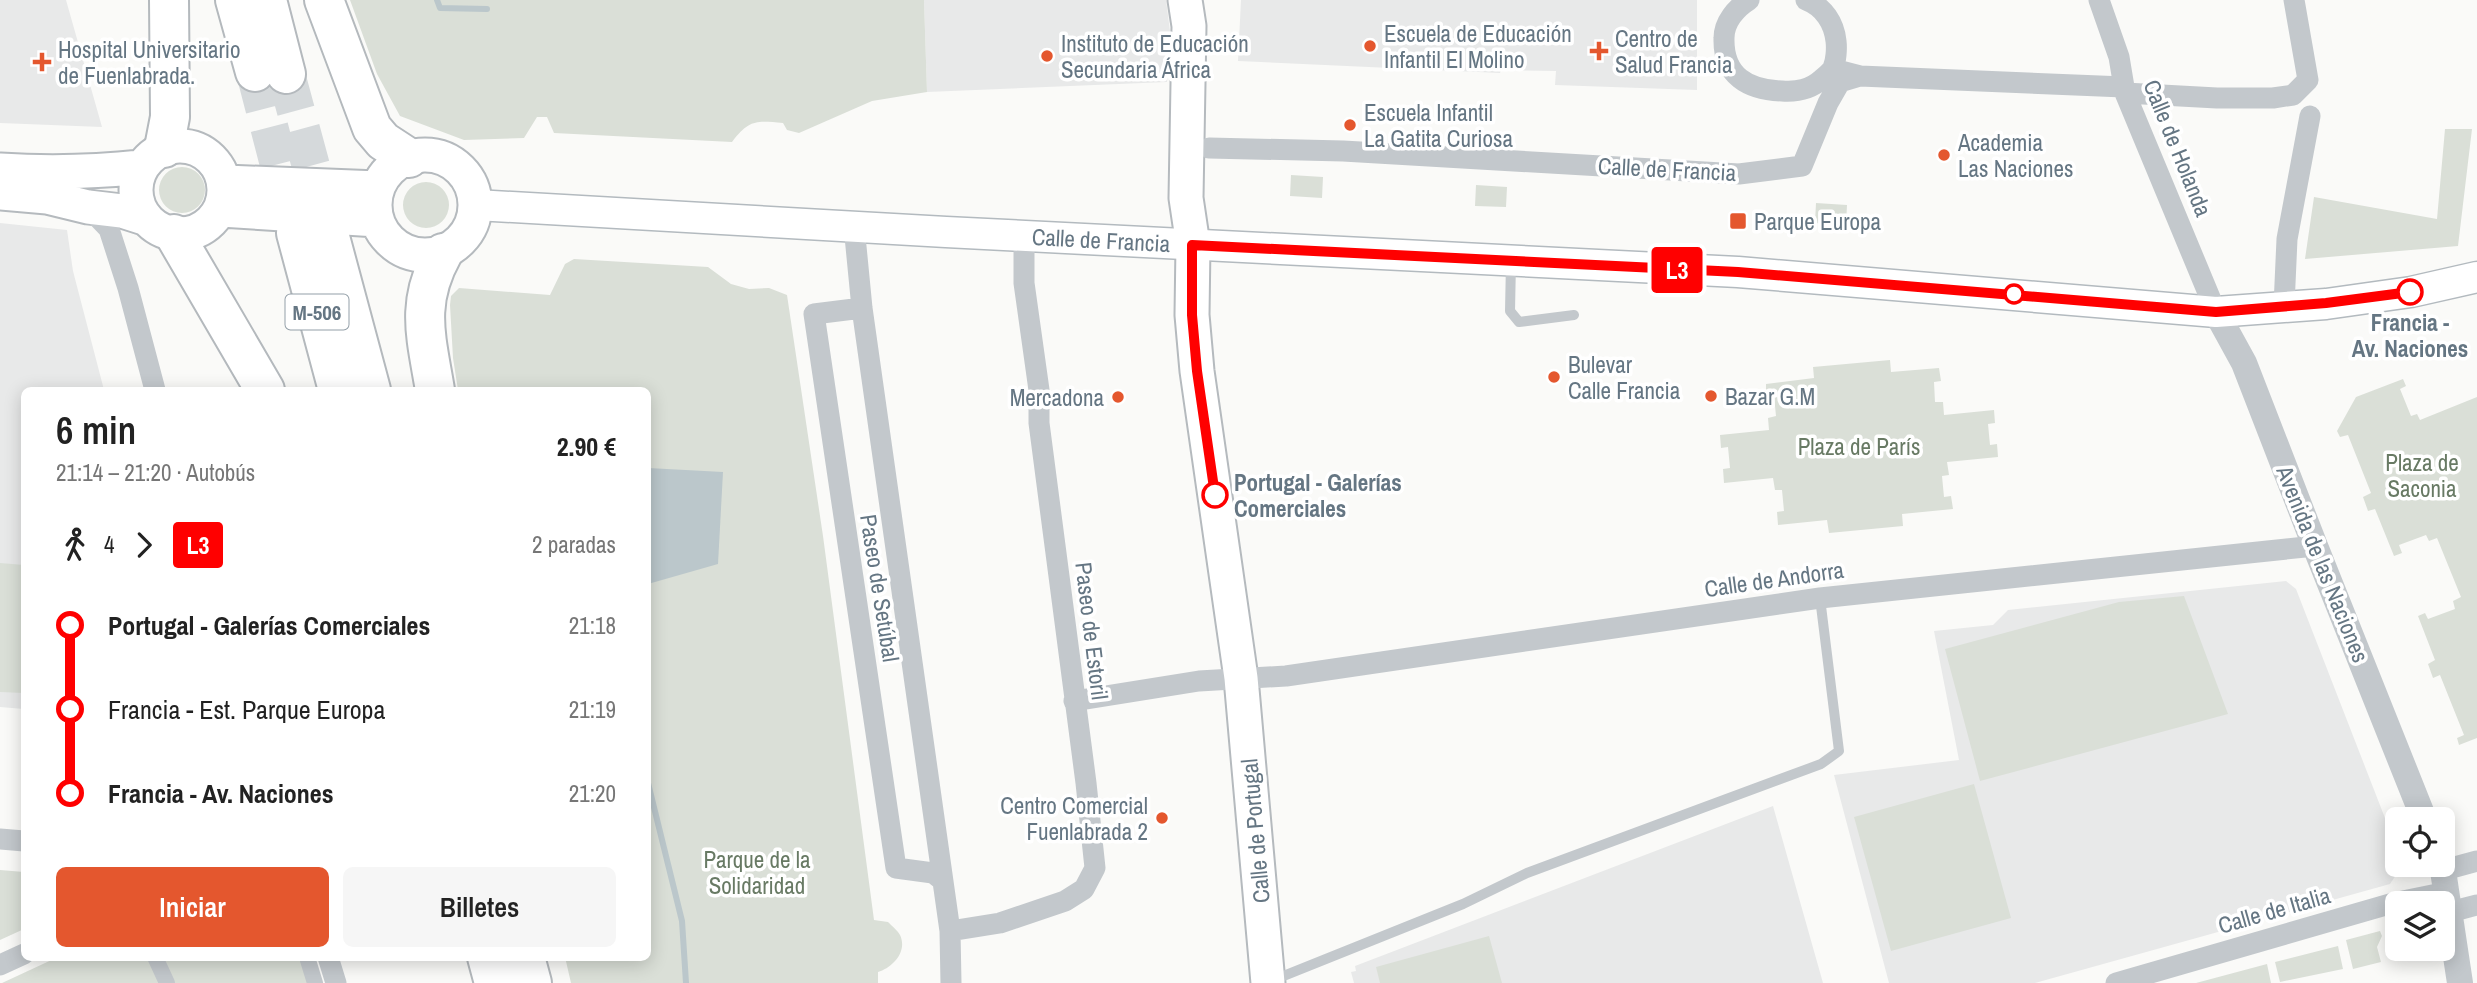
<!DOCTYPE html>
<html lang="es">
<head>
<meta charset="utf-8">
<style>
  body { margin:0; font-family:"Archivo Narrow",sans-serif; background:#f6f6f6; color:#222; height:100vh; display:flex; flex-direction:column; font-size:26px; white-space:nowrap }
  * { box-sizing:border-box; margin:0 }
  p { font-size:23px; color:#767676 }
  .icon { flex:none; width:38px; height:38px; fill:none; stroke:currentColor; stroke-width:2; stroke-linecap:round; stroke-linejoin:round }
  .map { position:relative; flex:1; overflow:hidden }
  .panel { position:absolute; left:21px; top:387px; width:630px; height:574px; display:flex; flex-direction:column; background:#fff; border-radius:10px; box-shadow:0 4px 18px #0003 }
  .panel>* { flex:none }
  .badge { padding:0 14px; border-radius:5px; font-size:24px; line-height:46px }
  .controls { position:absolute; left:2385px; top:807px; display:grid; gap:14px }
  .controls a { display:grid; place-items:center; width:70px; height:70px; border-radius:10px; background:#fff; box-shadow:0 4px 18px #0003; font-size:35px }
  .map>.badge { position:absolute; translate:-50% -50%; box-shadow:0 0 0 4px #fff }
  .legs { display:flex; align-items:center; gap:10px; height:77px; padding:0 35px; font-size:23px }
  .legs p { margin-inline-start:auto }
  .summary { display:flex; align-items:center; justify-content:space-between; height:119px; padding:0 35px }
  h1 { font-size:38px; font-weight:600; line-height:52px }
  .cta { display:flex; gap:14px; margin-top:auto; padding:14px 35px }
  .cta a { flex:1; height:80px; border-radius:10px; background:#e4572e; color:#fff; font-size:28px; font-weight:600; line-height:80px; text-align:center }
  .cta a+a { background:#f6f6f6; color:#222 }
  ul { padding:0 35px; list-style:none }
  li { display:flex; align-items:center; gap:24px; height:84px; font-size:26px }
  li i { display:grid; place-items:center; width:10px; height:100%; margin:0 9px; background:currentColor }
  li i::after { content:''; width:18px; height:18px; margin:-9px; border:5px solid; border-radius:50%; background:#fff }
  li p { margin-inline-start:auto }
  li:first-child i { background:linear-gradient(#0000 50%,currentColor 0) }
  li:last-child i { background:linear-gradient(currentColor 50%,#0000 0) }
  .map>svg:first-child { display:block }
  .built { fill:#e8e9e9 }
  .green { fill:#dadfd7 }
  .water { fill:#bbc7cb }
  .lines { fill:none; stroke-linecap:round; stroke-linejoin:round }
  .stream { stroke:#bbc7cb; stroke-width:6 }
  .motorway-tunnel { stroke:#d5d9db; stroke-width:38; stroke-dasharray:38 19; stroke-linecap:butt }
  .secondary-casing { stroke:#b3babf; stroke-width:33 }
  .primary-casing { stroke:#b5babe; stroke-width:37 }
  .motorway-casing { stroke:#b4b9bd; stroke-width:42 }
  .service { stroke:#c3c8cc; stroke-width:10 }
  .pedestrian { stroke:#c3c8cc; stroke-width:16 }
  .minor { stroke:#c3c8cc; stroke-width:21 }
  .tertiary { stroke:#c3c8cc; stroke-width:26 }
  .secondary { stroke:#fff; stroke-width:30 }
  .primary { stroke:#fff; stroke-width:33 }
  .motorway { stroke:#fff; stroke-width:38 }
  .line-1-casing { stroke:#fff; stroke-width:16 }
  .line-1 { stroke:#f00; stroke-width:10 }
  .poi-dot { fill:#e4572e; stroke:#fff; stroke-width:2.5 }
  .stop-1-dot { fill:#fff; stroke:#f00; stroke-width:3.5 }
  .labels { text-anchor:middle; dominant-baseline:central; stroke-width:7; stroke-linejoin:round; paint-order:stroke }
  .shield { fill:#fff; stroke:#939fa8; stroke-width:2 }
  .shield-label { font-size:21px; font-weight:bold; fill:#657683 }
  .poi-label { font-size:23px; fill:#657683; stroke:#fff; text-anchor:start }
  .street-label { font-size:23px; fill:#657683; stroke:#fff }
  .stop-label { font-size:23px; font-weight:bold; fill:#657683; stroke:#fff }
  .park-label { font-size:23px; fill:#687a64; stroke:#fff }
</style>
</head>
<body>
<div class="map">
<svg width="2477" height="983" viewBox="0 0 2477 983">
  <rect width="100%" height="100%" fill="#fafaf8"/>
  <path class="built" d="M 0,0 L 66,0 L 102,127 L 0,123 Z
    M 924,0 L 1166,0 L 1170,31 L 1167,82 L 927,92 Z
    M 1241,0 L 1697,0 L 1697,90 L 1555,85 L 1556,71 L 1501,70 L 1500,73 L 1238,61 Z
    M 0,223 L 67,230 L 73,271 L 104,390 L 24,390 L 24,709 L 0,707 Z
    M 2286,581 L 2296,589 L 2397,849 L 2398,864 L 2402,866 L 2390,884 L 2035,983 L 1889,983 L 1834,775 L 1959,760 L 1934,631 L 1993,625 L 2008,610 Z
    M 1773,806 L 1823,983 L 1354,983 L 1351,972 L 1356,971 L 1355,966 Z"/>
  <path class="green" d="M 350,0 L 924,0 L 927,92 L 872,101 L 799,133 L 787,130 L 783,123 C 756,121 750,119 732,142 L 554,133 L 547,117 L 537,117 L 524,138 L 464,140 L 400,116 L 377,74 Z
    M 2445,129 L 2472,129 L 2458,246 L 2305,259 L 2314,197 L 2437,219 Z
    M159 190a23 23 0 1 1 46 0a23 23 0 1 1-46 0Z
    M 1291,175 L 1323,177 L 1322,198 L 1290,196 Z
    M403 205a23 23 0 1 1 46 0a23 23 0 1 1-46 0Z
    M 1476,185 L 1507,187 L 1506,207 L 1475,206 Z
    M 1816,203 L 1847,205 L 1846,225 L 1815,223 Z
    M 574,259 L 708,267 L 731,284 L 749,289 L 769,288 L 787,295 L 823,536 L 874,920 L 888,922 C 892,926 898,931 900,935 C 908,952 892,968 878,972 L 878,983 L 571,983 L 565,957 L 648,957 L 648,390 L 458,390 L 453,358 L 450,305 L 451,296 L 459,288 L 550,295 L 565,264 Z
    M 1890,360 L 1891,372 L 1939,368 L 1941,381 L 1934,382 L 1935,402 L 1943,402 L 1944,415 L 1994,410 L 1995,423 L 1988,424 L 1990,445 L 1997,444 L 1998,457 L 1947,462 L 1949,475 L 1942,476 L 1944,497 L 1951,496 L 1953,509 L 1902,514 L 1903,526 L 1829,533 L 1827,520 L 1778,525 L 1777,512 L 1784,511 L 1782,490 L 1775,490 L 1773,478 L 1724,483 L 1723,469 L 1730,468 L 1728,447 L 1721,448 L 1720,435 L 1769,430 L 1768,418 L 1776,416 L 1774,396 L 1766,396 L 1766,384 L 1814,378 L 1813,367 Z
    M 2403,379 L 2406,386 L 2400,389 L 2411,416 L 2417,414 L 2420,420 L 2477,397 L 2477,738 L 2459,745 L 2457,738 L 2464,735 L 2440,675 L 2433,678 L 2428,664 L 2435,660 L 2418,616 L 2425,613 L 2428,619 L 2455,609 L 2453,601 L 2461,597 L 2437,538 L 2429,541 L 2426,535 L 2399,545 L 2402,553 L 2394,556 L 2375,509 L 2368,511 L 2363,497 L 2371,493 L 2348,435 L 2340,437 L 2337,431 L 2356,397 Z
    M 0,563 L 24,565 L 24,693 L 0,692 Z
    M 2184,596 L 2228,714 L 1980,781 L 1945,649 L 2119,602 Z
    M 1974,784 L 2011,918 L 1891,951 L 1854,817 Z
    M 0,870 L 24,872 L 24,929 L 0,940 Z
    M 2380,931 L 2382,936 L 2377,947 L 2381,962 L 2353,969 L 2346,940 Z
    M 1489,936 L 1502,983 L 1380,983 L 1376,967 Z
    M 2338,946 L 2343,969 L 2280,982 L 2275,962 Z
    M 58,957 L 155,957 L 167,983 L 2,983 Z
    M 161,957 L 303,957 L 311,983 L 173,983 Z
    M 2267,964 L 2271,983 L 2196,983 Z"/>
  <path class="water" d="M 648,468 L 723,472 L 718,564 L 648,584 Z"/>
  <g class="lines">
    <path class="stream" d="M 437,0 L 440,8 L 487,9
      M 648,783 L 682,921 L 686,983"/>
    <path class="motorway-tunnel" d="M 255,72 L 293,219
      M 286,74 L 325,218"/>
    <defs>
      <path id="secondary" d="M 476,205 L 946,232 L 1738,272 L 2216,312 L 2326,304 L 2411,292 L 2477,277"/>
      <path id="primary" d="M 1185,0 L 1189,26 L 1186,198 L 1193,245 L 1192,315 L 1197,371 L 1241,678 L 1268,983
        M136 190a44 44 0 1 1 88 0a44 44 0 1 1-88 0Z
        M375 205a50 50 0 1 1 100 0a50 50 0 1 1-100 0Z
        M 0,170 C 48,173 94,172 141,167
        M 225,182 L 378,188
        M 0,193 L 47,197 L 88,207 L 122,211 L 147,219
        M 221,210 L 377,220"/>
      <path id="motorway" d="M 235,0 L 255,72
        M 267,0 L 286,74
        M 324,0 L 372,128 L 383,141 L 409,158
        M 164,148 L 170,117 L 169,0
        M 296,233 L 338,390
        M 174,234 L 265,390
        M 330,237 L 371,390
        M 435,390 C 426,336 415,303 443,253
        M 487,957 L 494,983
        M 525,957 L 532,983"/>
    </defs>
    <use href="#secondary" class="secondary-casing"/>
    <use href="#primary" class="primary-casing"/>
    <use href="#motorway" class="motorway-casing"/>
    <path class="service" d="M 1511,262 L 1510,311 L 1519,322 L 1574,315
      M 1271,981 L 1463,904 L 1527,873 L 1821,764 L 1839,751 L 1820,598"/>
    <path class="pedestrian" d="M 155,957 L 167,983
      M 307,957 L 315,983"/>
    <path class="minor" d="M 1749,0 C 1736,8 1724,22 1724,38 C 1723,76 1748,90 1782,91 C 1797,92 1810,90 1822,79 C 1825,76 1831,72 1833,68 C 1836,61 1837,49 1836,41 C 1834,23 1824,7 1806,0
      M 2099,0 L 2119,57 L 2125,93 L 2216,312
      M 1833,69 L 1860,76 L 2124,87
      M 2125,93 L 2217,98 L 2273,98 L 2293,95 L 2308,80 L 2294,0
      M 1209,148 L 1343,151 L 1739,174 L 1802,166 L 1828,103 L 1840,82 L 1860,76
      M 88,207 L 109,229 L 128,288 L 155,390
      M 854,226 L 862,308 L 950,931 L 951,983
      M 2284,306 L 2287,239 L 2310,116
      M 862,308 L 814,314 L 896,868 L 933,873 L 942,880
      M 1074,701 L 1199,681 L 1286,676 L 1820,598 L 2315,546
      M 0,839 L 24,841
      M 2444,870 L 2477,861
      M 2450,912 L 2477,905
      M 950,931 L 1000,923 L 1065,901 L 1084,889 L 1095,868 L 1086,783 L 1039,423 L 1039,390 L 1024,283 L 1024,236
      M 328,957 L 336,983
      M 0,965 L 24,954
      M 2116,983 L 2393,903 L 2447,892"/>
    <path class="tertiary" d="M 2216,312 L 2244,363 L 2315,546 L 2424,819
      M 2442,864 L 2460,983"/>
    <use href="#secondary" class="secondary"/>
    <use href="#primary" class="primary"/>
    <use href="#motorway" class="motorway"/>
  </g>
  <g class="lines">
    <defs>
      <path id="line-1" d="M 1215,495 L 1197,371 L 1192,315 L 1192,245 L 1738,272 L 2216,312 L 2326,303 L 2410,292"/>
    </defs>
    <use href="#line-1" class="line-1-casing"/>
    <use href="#line-1" class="line-1"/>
  </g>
  <g class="poi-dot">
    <circle cx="1370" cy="46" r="7"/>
    <path d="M1595.5 40.5h7v7h7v7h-7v7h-7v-7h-7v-7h7z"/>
    <circle cx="1047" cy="56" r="7"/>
    <path d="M38.5 51.5h7v7h7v7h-7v7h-7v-7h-7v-7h7z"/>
    <circle cx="1350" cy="125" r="7"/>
    <circle cx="1944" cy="155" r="7"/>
    <rect x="1729" y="212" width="18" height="18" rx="3.5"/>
    <circle cx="1554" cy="377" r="7"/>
    <circle cx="1711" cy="396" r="7"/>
    <circle cx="1118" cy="397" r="7"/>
    <circle cx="1162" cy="818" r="7"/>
  </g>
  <g class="stop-1-dot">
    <circle cx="2410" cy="292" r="12"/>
    <circle cx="2014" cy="294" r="9"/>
    <circle cx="1215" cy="495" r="12"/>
  </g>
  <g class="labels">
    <rect class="shield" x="285.5" y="294.5" width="63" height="35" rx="5"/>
    <g class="shield-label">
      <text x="317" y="312">M-506</text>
    </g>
    <g class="poi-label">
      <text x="1384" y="33">Escuela de Educación<tspan x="1384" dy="26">Infantil El Molino</tspan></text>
      <text x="1615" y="38">Centro de<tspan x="1615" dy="26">Salud Francia</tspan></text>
      <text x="1061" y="43">Instituto de Educación<tspan x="1061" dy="26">Secundaria África</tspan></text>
      <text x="58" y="49">Hospital Universitario<tspan x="58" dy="26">de Fuenlabrada.</tspan></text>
      <text x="1364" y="112">Escuela Infantil<tspan x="1364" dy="26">La Gatita Curiosa</tspan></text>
      <text x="1958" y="142">Academia<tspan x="1958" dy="26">Las Naciones</tspan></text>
      <text x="1754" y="221">Parque Europa</text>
      <text x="1568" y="364">Bulevar<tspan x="1568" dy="26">Calle Francia</tspan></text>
      <text x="1725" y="396">Bazar G.M</text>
      <text x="1104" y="397" text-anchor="end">Mercadona</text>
      <text x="1148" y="805" text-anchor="end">Centro Comercial<tspan x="1148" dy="26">Fuenlabrada 2</tspan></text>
    </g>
    <g class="street-label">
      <text transform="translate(2178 148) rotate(68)">Calle de Holanda</text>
      <text transform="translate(1667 169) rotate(3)">Calle de Francia</text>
      <text transform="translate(1101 240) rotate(3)">Calle de Francia</text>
      <text transform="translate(2323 564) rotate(68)">Avenida de las Naciones</text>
      <text transform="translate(1774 579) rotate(-8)">Calle de Andorra</text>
      <text transform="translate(880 588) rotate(81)">Paseo de Setúbal</text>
      <text transform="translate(1092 631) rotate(83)">Paseo de Estoril</text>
      <text transform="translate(1255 831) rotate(-95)">Calle de Portugal</text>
      <text transform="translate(2274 910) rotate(-16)">Calle de Italia</text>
    </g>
    <g class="stop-label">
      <text x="2410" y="322">Francia -<tspan x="2410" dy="26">Av. Naciones</tspan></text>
      <text x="1234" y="482" text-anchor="start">Portugal - Galerías<tspan x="1234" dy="26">Comerciales</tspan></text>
    </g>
    <g class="park-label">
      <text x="1859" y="446">Plaza de París</text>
      <text x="2422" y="462">Plaza de<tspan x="2422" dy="26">Saconia</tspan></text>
      <text x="757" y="859">Parque de la<tspan x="757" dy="26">Solidaridad</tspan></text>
    </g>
  </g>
</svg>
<div class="controls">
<a><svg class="icon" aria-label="locate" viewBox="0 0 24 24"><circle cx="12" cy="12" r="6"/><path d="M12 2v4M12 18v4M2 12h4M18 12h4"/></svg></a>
<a><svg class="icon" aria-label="layers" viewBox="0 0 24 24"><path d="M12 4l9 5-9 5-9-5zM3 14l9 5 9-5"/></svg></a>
</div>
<b class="badge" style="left:1677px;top:270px;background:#f00;color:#fff">L3</b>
<section class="panel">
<div class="summary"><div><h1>6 min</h1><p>21:14 – 21:20 · Autobús</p></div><b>2.90 €</b></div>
<div class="legs"><svg class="icon" aria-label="walk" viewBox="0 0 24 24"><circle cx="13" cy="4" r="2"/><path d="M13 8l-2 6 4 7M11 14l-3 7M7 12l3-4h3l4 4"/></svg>4<svg class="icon" aria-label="forward" viewBox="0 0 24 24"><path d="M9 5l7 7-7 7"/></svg><b class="badge" style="background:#f00;color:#fff">L3</b><p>2 paradas</p></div>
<ul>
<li><i style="color:#f00"></i><b>Portugal - Galerías Comerciales</b><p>21:18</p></li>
<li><i style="color:#f00"></i><span>Francia - Est. Parque Europa</span><p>21:19</p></li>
<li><i style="color:#f00"></i><b>Francia - Av. Naciones</b><p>21:20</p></li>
</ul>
<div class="cta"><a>Iniciar</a><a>Billetes</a></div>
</section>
</div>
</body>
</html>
